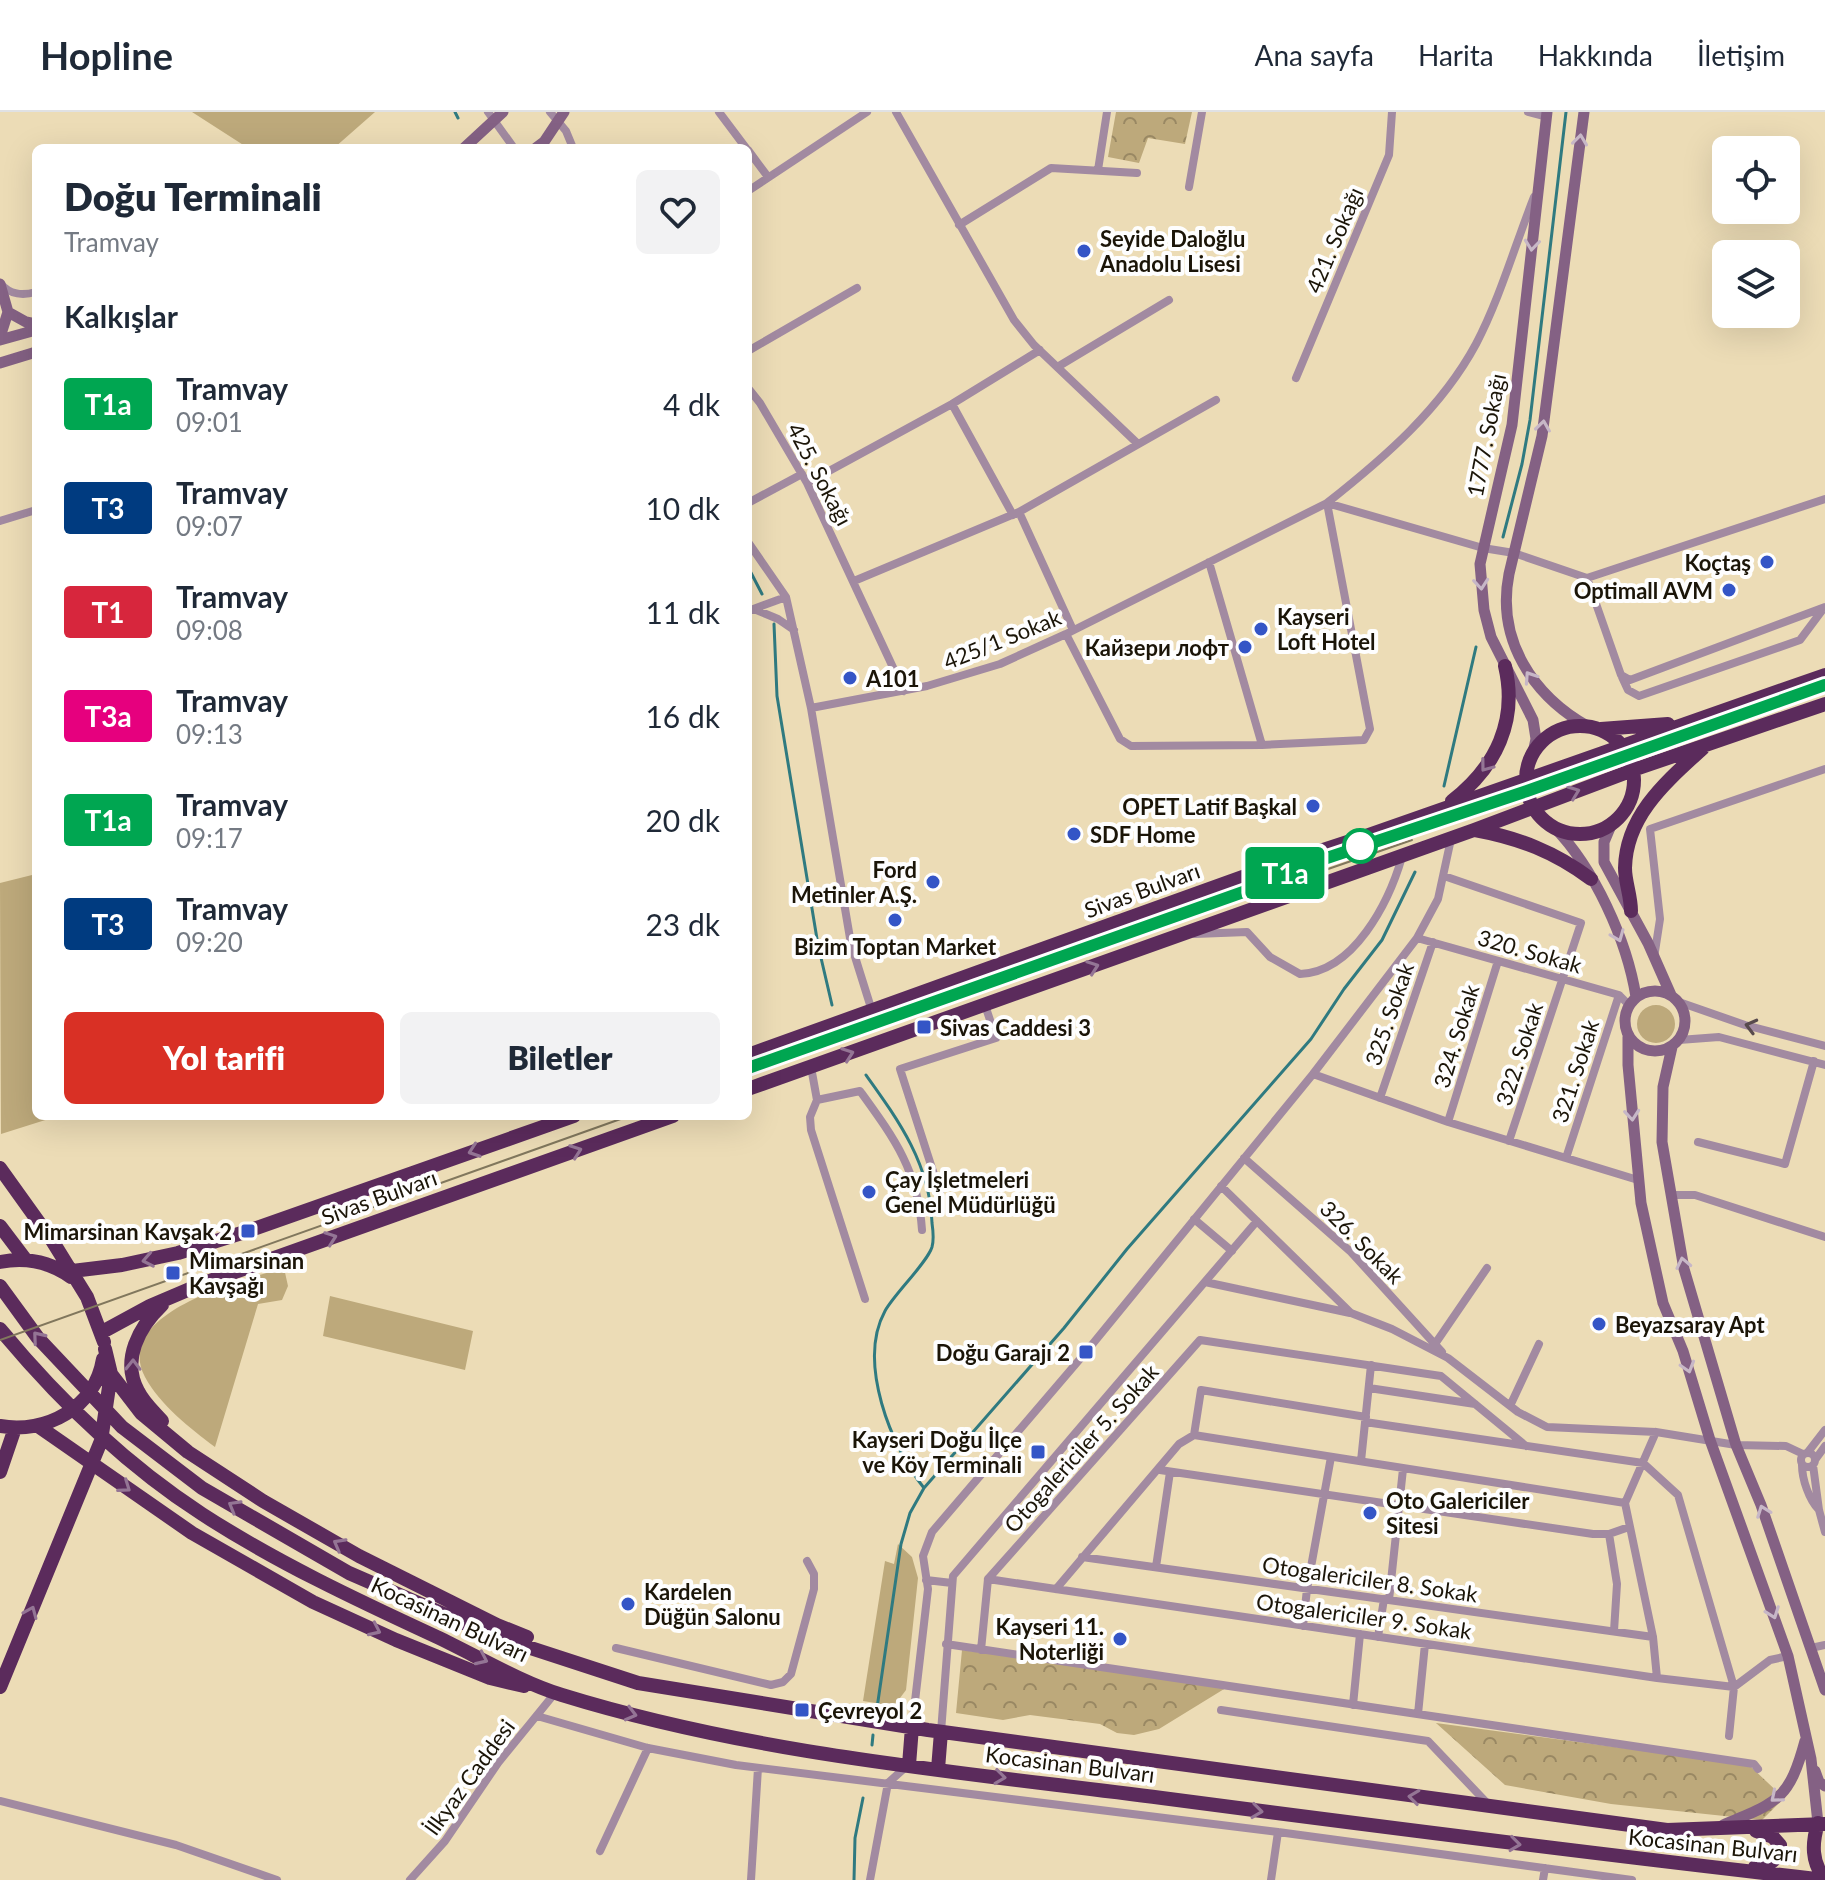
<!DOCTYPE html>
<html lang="tr">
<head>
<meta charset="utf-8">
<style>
  body { margin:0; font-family:Lato,sans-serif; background:#f2f2f3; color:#1f2937; height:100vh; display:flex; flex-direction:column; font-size:30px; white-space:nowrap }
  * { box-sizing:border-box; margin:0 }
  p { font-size:26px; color:#747a83 }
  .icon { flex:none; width:44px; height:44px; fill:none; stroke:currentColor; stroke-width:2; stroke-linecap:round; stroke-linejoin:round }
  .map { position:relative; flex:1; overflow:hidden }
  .side { position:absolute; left:32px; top:32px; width:720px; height:976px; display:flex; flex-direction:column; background:#fff; border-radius:12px; box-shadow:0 8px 32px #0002 }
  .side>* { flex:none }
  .badge { padding:0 16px; border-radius:6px; font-size:28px; line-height:52px }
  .tools { position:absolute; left:1712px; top:24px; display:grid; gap:16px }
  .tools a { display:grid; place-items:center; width:88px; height:88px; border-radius:12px; background:#fff; box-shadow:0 8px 32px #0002; font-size:40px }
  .map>.badge { position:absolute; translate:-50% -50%; box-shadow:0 0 0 4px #fff }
  h2 { padding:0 32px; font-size:30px; line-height:72px }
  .round { display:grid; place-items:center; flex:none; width:84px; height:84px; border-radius:12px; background:#f2f2f3 }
  .head { display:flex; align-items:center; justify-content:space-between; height:136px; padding:0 32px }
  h1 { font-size:38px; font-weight:800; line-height:60px }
  .action { display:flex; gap:16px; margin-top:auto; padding:16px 32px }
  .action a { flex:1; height:92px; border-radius:12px; background:#d93025; color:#fff; font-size:32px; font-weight:800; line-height:92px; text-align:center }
  .action a+a { background:#f2f2f3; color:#1f2937 }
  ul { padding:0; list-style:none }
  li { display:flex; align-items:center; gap:24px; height:104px; padding:0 32px }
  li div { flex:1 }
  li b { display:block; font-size:30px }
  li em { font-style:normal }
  li .badge { min-width:88px; font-weight:700; text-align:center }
  header { display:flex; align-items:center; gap:48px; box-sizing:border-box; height:112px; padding:0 40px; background:#fff; border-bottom:2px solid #e0e1e3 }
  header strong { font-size:38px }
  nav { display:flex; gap:44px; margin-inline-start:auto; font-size:28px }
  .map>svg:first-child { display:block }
  .green { fill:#bda97b }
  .forest { fill:url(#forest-crowns) }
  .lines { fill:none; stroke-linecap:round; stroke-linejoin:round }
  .stream { stroke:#2f7a80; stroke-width:3 }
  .street { stroke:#a28aa1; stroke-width:8 }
  .secondary { stroke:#846184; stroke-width:11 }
  .highway { stroke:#5b2b5c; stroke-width:14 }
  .tram { stroke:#81775d; stroke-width:2 }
  .oneway { stroke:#c7b7c7 }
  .oneway2 { stroke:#947595 }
  .oneway3 { stroke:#584a4d }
  .line-casing { stroke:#fff; stroke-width:18 }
  .line { stroke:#00a651; stroke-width:12 }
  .poi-dot { fill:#3455c6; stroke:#fefefe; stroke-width:3 }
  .stop-dot { fill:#fff; stroke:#00a651; stroke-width:4 }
  .labels { text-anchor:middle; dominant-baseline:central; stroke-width:8; stroke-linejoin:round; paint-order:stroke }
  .poi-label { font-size:22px; font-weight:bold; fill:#1b1508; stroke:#fefefe; text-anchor:start }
  .street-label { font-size:22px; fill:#1b1508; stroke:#fefefe }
</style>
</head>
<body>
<header>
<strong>Hopline</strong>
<nav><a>Ana sayfa</a><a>Harita</a><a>Hakkında</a><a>İletişim</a></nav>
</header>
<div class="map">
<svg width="1825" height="1768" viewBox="0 0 1825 1768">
  <defs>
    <pattern id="forest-crowns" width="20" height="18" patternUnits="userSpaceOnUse" patternTransform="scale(2)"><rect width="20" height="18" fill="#bda97b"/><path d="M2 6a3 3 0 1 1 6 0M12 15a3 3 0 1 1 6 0" fill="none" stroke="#998863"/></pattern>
  </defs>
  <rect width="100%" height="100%" fill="#ecdcb6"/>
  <path class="green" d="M 192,0 L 375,0 L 334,36 L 248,36 Z
    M 36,762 L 36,1004 L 58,1004 L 1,1022 L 0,771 Z
    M1637 912a19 19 0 1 1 38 0a19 19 0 1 1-38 0Z
    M 284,1156 L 288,1174 L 282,1188 L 258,1192 L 215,1335 C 190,1316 160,1293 145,1265 C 111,1200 244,1168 284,1156 Z
    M 330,1184 L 473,1219 L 465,1258 L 323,1224 Z
    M 898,1432 L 912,1445 L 918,1466 L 906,1578 L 894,1594 L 863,1589 L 885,1449 L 894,1452 Z"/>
  <path class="forest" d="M 1116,0 L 1192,0 L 1185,32 L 1148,26 L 1139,51 L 1108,45 Z
    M 962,1538 L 1229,1574 L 1159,1617 L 1134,1623 L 1117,1621 L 1100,1612 L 1030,1603 L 1003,1608 L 956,1601 Z
    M 1436,1611 L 1749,1653 L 1784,1686 L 1762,1708 L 1611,1692 L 1505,1673 Z"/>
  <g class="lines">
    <path class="stream" d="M 455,0 L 458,6
      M 1503,425 L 1522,352 L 1530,308 L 1566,0
      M 748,455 L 762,482
      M 774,512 L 777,584 L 818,833 L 832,893
      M 1444,674 L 1476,535
      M 866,963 C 899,1009 930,1052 932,1111 C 933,1118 934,1128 932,1135 C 927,1151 895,1181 885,1199 C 857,1250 891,1335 924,1376
      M 877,1596 L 901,1432 L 910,1401 L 924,1376 L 1064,1216 L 1127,1137 L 1311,927 L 1344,877 L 1382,828 L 1415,760
      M 872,1633 L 873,1623
      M 854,1768 L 855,1726 L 863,1686"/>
    <path class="street" d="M 488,0 L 514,36
      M 550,0 L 566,19 L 573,36
      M 719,0 L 746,36
      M 896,0 L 1014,208 L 1034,233 L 1138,332
      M 1528,0 L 1547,5
      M 748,38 L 768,65
      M 1098,58 L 1107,0
      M 1189,75 L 1202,0
      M 748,79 L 867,0
      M 959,113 L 1051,56 L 1137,61
      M 0,171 C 10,183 22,184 36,180
      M 748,239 L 857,176
      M 1059,254 L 1169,188
      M 1296,266 L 1389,43 L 1392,0
      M 748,276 L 760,291 L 807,371 L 904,579
      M 952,292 L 1013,403
      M 807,371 L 952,292 L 1040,238
      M 748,391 L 802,362
      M 1019,400 L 1073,518
      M 0,409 L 36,398
      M 748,430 L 786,485 L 811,596
      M 1209,450 L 1262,633
      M 1587,466 L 1621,563 L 1630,568 L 1825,495
      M 854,469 L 1019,400 L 1216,288
      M 754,497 L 778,507 L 794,518
      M 748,499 L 786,485
      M 1066,522 L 1120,627 L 1131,634 L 1262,633 L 1364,628 L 1370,617 L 1327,391 C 1384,346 1441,297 1476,232 C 1500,186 1515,133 1534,85
      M 1622,565 L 1628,578 L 1639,584 L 1800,528 L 1824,496
      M 1444,764 L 1581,811 L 1509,1029
      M 1195,822 L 1247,820 L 1270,845 L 1300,862 C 1354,860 1389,790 1402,745
      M 1417,826 L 1619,883 L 1629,893
      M 1654,846 L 1660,807 L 1650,717 L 1825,657
      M 1679,890 L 1745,913 L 1825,934
      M 872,899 L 851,832 L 811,596 L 927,574 L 1000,552 L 1066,522 L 1327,391 L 1483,436 L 1514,441 L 1587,466 L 1825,387
      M 1679,928 L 1719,925 L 1825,953
      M 811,955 L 817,988 L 860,979 C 894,1026 918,1058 922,1118
      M 1313,962 L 1448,1010 L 1638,1068
      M 1380,986 L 1433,830
      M 817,988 L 810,1005 L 811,1018 L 865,1187
      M 1448,1010 L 1498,849
      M 1698,1030 L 1785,1052 L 1814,949
      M 1244,1046 L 1351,1140 L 1442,1240
      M 1566,1046 L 1619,883
      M 1221,1074 L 1351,1201 L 1392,1217 L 1448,1246 L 1518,1300 L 1547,1315 L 1656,1320 L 1736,1333 L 1786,1334 L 1803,1342
      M 940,1081 L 900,957 L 996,926 L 985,893
      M 1671,1083 L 1695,1083 L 1825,1125
      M 1194,1107 L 1232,1139
      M 1205,1170 L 1350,1201
      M 1435,1232 L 1487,1156
      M 1369,1276 L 1475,1292
      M 1510,1294 L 1539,1232
      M 1365,1310 L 1643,1351 L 1678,1383 L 1734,1575 L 1729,1624
      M 1194,1323 L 1625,1391
      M 1194,1323 L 1201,1278 L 1366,1305
      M 1808,1340 L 1825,1318
      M1801 1348a7 7 0 1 1 14 0a7 7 0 1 1-14 0Z
      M 1815,1348 L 1825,1334
      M 1361,1349 L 1371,1253
      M 1802,1353 C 1802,1367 1809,1388 1819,1398
      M 1813,1353 L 1819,1398 L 1825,1420
      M 1160,1358 L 1593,1422 L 1609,1422 L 1629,1415
      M 1625,1391 L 1653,1525 L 1657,1566
      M 1625,1391 L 1656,1320
      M 1609,1422 L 1617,1472 L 1614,1519
      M 1082,1445 L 1653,1525
      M 1156,1455 L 1170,1360
      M 988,1467 L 1657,1566 L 1734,1575 L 1770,1548 L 1788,1544
      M 988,1467 L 1200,1228 L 1441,1264 L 1526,1334
      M 926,1468 L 952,1471
      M 1056,1477 L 1179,1332 L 1194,1323
      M 1389,1488 L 1403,1357
      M 1303,1514 L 1307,1477 L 1331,1345
      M 1378,1525 L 1384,1487
      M 946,1532 L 1754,1652 L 1758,1657
      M 616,1536 L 771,1573 L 783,1570 L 791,1562 L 814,1477 L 814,1462 L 807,1449
      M 1811,1536 L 1825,1533
      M 981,1538 L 988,1467
      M 1353,1593 L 1360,1522
      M 1221,1598 L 1428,1629 L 1487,1691
      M 1418,1602 L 1425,1532
      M 537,1604 L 648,1636 L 736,1653 L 1278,1720 L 1632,1768
      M 912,1615 L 928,1477 L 923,1444 L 932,1420 L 1086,1240 L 1313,962 L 1417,826 L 1438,787 L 1451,727
      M 941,1620 L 953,1464 L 1257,1109
      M 0,1689 L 176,1733 L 277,1768
      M 600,1739 L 648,1636
      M 410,1768 L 445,1729 L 498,1651 L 555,1581
      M 751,1768 L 758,1656
      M 870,1768 L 888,1671 L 908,1653
      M 1271,1768 L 1278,1720
      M 1543,1768 L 1545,1756"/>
    <path class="secondary" d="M 1584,0 L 1542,324 L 1509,462 C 1496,528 1533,584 1589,615
      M 464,36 L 503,0
      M 536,36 L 544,30 L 564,0
      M 0,172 L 8,200 L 0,225
      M 8,200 L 26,210 L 36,212
      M 0,228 L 36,218
      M 0,251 L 36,240
      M 1533,641 L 1536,627 L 1533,608 L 1491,525 L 1484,498 L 1480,452 L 1512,313 L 1547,0
      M 1612,711 L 1604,730 L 1604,750 L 1648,831 L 1671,883
      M 1554,715 C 1594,756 1627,828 1636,885
      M1625 909a30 30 0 1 1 60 0a30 30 0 1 1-60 0Z
      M 1628,925 L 1628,953 L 1641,1091 L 1663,1191 L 1683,1239 L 1710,1328 L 1788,1544 L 1811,1647 L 1818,1711
      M 1672,935 L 1663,975 L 1662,1030 L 1684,1157 L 1736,1333 L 1761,1393 L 1825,1578
      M 1815,1659 L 1819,1670 L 1825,1674
      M 1723,1713 C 1778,1690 1789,1688 1805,1629"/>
    <path class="highway" d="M1526 668a54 54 0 1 1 108 0a54 54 0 1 1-108 0Z
      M 1601,617 L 1668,612
      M 1452,689 C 1496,655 1518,609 1505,554
      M 1475,718 C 1519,726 1555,740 1591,767
      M 1631,799 C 1631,784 1625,770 1625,756 C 1626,703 1667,669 1703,636
      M 748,943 L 1259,759 L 1369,723 L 1825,563
      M 748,977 L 1474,718 L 1633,658 L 1825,592
      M 0,1056 L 53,1130 L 87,1185 L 104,1230
      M 0,1114 L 25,1147
      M 0,1150 C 26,1145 50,1150 71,1165
      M 64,1160 L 122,1153 L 178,1141 L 248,1119 L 574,1004
      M 0,1174 L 38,1226 L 122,1315 L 202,1376 L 349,1461 L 494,1524 L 638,1571 L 928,1618 L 1667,1718 L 1825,1712
      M 0,1217 C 58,1287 125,1352 202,1402 C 276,1450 357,1488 437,1525 C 477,1544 520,1570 562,1583 C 756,1643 961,1660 1162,1686 C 1383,1715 1603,1743 1825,1768
      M 104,1219 L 150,1194 L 204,1171 L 673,1004
      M 105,1237 L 111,1262 L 141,1301 L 188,1340 L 263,1389 L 359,1444 L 497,1513 L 527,1525
      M 162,1309 C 154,1300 143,1290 138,1279 C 121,1248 139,1215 162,1193
      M 0,1314 C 46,1322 95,1296 103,1247
      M 38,1314 L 192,1421 L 313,1490 L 396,1528 L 490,1566 L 524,1574
      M 0,1360 L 15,1316
      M 0,1575 L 101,1329 L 109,1275 L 107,1258
      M 909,1653 L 912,1615
      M 938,1657 L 941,1620
      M 1818,1711 C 1812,1731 1811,1750 1825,1767
      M 1755,1755 C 1771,1752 1777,1750 1780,1733 L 1773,1725 L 1756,1719"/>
    <path class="tram" d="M 1276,775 L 1412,728
      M 748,956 L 1246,779 L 1297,756 L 1527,679 L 1825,573
      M 0,1228 L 629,1004"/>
  </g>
  <defs><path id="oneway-chevron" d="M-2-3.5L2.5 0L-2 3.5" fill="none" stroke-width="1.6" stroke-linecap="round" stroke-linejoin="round" transform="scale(2)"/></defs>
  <g class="oneway">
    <use href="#oneway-chevron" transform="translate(1580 28) rotate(-83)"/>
    <use href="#oneway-chevron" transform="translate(1532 133) rotate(96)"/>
    <use href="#oneway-chevron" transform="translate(1543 314) rotate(-82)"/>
    <use href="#oneway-chevron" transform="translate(1481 472) rotate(85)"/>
    <use href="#oneway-chevron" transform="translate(1530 565) rotate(-124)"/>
    <use href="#oneway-chevron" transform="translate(1618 824) rotate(68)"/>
    <use href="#oneway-chevron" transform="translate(1632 1003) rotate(85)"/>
    <use href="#oneway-chevron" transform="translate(1683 1151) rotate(-102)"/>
    <use href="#oneway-chevron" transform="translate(1688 1255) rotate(73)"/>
    <use href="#oneway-chevron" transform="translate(1763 1399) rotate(-110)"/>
    <use href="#oneway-chevron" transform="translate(1773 1501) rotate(70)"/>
    <use href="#oneway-chevron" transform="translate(1776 1685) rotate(140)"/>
  </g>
  <g class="oneway2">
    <use href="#oneway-chevron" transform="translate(1486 654) rotate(127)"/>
    <use href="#oneway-chevron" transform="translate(1574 680) rotate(-21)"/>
    <use href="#oneway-chevron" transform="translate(1093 855) rotate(-20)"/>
    <use href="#oneway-chevron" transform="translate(848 942) rotate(-20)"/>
    <use href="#oneway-chevron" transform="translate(474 1039) rotate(161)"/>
    <use href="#oneway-chevron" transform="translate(576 1039) rotate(-20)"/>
    <use href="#oneway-chevron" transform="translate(331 1126) rotate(-20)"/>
    <use href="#oneway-chevron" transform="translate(148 1148) rotate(169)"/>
    <use href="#oneway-chevron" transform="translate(38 1225) rotate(-130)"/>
    <use href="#oneway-chevron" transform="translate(133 1253) rotate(-89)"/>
    <use href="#oneway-chevron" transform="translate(125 1375) rotate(35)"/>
    <use href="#oneway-chevron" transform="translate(234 1394) rotate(-150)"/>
    <use href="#oneway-chevron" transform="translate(339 1432) rotate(-151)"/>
    <use href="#oneway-chevron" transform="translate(31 1500) rotate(-67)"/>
    <use href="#oneway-chevron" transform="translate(375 1518) rotate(25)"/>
    <use href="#oneway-chevron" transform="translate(482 1547) rotate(25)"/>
    <use href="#oneway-chevron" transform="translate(631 1602) rotate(15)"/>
    <use href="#oneway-chevron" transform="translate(1000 1665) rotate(7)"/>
    <use href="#oneway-chevron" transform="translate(1414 1685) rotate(-173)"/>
    <use href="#oneway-chevron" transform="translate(1257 1699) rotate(7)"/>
    <use href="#oneway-chevron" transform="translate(1515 1732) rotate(7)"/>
  </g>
  <use class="oneway3" href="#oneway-chevron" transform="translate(1751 914) rotate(-165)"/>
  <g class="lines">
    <defs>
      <path id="line" d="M 748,956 L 1246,779 L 1297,756 L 1527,679 L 1825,573"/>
    </defs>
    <use href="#line" class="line-casing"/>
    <use href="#line" class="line"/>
  </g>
  <g class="poi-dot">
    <circle cx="1084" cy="139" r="8"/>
    <circle cx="1767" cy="450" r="8"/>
    <circle cx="1729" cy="478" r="8"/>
    <circle cx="1261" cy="517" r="8"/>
    <circle cx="1245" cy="535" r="8"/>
    <circle cx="850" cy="566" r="8"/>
    <circle cx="1313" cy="694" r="8"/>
    <circle cx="1074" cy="722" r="8"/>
    <circle cx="933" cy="770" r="8"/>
    <circle cx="895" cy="808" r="8"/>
    <rect x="916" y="907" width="16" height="16" rx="4"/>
    <circle cx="869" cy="1080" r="8"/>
    <rect x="240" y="1111" width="16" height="16" rx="4"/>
    <rect x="165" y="1153" width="16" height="16" rx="4"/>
    <circle cx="1599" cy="1212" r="8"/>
    <rect x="1078" y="1232" width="16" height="16" rx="4"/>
    <rect x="1030" y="1332" width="16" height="16" rx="4"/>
    <circle cx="1370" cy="1401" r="8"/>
    <circle cx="628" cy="1492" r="8"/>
    <circle cx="1120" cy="1527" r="8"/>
    <rect x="794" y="1590" width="16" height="16" rx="4"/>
  </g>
  <circle class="stop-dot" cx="1360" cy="734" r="16"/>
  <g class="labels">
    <g class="poi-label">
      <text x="1100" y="126">Seyide Daloğlu<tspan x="1100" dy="25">Anadolu Lisesi</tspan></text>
      <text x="1751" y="450" text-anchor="end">Koçtaş</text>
      <text x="1713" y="478" text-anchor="end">Optimall AVM</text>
      <text x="1277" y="504">Kayseri<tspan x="1277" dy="25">Loft Hotel</tspan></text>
      <text x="1229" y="535" text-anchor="end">Кайзери лофт</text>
      <text x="866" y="566">A101</text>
      <text x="1297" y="694" text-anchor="end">OPET Latif Başkal</text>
      <text x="1090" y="722">SDF Home</text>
      <text x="917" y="757" text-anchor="end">Ford<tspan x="917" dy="25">Metinler A.Ş.</tspan></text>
      <text x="895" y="834" text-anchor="middle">Bizim Toptan Market</text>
      <text x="940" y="915">Sivas Caddesi 3</text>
      <text x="885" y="1067">Çay İşletmeleri<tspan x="885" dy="25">Genel Müdürlüğü</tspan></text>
      <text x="232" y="1119" text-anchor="end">Mimarsinan Kavşak 2</text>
      <text x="189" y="1148">Mimarsinan<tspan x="189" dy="25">Kavşağı</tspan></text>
      <text x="1615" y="1212">Beyazsaray Apt</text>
      <text x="1070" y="1240" text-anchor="end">Doğu Garajı 2</text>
      <text x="1022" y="1327" text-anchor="end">Kayseri Doğu İlçe<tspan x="1022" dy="25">ve Köy Terminali</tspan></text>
      <text x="1386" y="1388">Oto Galericiler<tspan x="1386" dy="25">Sitesi</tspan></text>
      <text x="644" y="1479">Kardelen<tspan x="644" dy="25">Düğün Salonu</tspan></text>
      <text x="1104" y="1514" text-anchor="end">Kayseri 11.<tspan x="1104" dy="25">Noterliği</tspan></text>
      <text x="818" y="1598">Çevreyol 2</text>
    </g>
    <g class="street-label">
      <text transform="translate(1334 128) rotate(-67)">421. Sokağı</text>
      <text transform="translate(1486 323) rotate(-79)">1777. Sokağı</text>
      <text transform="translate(820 362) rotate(62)">425. Sokağı</text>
      <text transform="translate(1002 527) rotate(-22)">425/1 Sokak</text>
      <text transform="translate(1142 778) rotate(-20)">Sivas Bulvarı</text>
      <text transform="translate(1530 839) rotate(16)">320. Sokak</text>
      <text transform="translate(1389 902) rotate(-71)">325. Sokak</text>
      <text transform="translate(1456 924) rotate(-73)">324. Sokak</text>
      <text transform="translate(1519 942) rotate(-72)">322. Sokak</text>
      <text transform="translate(1575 959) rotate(-72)">321. Sokak</text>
      <text transform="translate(379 1085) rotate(-20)">Sivas Bulvarı</text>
      <text transform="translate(1362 1130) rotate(45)">326. Sokak</text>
      <text transform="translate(1081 1336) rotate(-48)">Otogalericiler 5. Sokak</text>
      <text transform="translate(1370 1467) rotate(8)">Otogalericiler 8. Sokak</text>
      <text transform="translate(1364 1504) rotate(8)">Otogalericiler 9. Sokak</text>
      <text transform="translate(450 1507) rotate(25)">Kocasinan Bulvarı</text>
      <text transform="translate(1070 1652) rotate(7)">Kocasinan Bulvarı</text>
      <text transform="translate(469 1665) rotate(-54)">İlkyaz Caddesi</text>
      <text transform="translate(1713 1733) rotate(6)">Kocasinan Bulvarı</text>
    </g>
  </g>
</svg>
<div class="tools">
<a><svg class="icon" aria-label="locate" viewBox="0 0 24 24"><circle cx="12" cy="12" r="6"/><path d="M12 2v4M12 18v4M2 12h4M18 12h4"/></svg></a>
<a><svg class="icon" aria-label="layers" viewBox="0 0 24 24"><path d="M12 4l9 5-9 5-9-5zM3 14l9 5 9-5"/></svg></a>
</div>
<b class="badge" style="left:1285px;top:761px;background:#00a651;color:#fff">T1a</b>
<section class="side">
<div class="head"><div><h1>Doğu Terminali</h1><p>Tramvay</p></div><a class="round"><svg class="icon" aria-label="heart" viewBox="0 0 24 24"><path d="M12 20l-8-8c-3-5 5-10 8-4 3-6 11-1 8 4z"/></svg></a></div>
<h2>Kalkışlar</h2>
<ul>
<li><span class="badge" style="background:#00a651;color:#fff">T1a</span><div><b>Tramvay</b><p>09:01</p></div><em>4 dk</em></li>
<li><span class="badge" style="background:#003b80;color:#fff">T3</span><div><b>Tramvay</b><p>09:07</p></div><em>10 dk</em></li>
<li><span class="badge" style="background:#d7263d;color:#fff">T1</span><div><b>Tramvay</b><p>09:08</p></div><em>11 dk</em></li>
<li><span class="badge" style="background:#e6007e;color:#fff">T3a</span><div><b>Tramvay</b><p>09:13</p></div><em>16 dk</em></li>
<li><span class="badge" style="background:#00a651;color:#fff">T1a</span><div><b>Tramvay</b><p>09:17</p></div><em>20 dk</em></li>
<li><span class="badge" style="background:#003b80;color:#fff">T3</span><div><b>Tramvay</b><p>09:20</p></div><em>23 dk</em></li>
</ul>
<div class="action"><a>Yol tarifi</a><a>Biletler</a></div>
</section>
</div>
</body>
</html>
